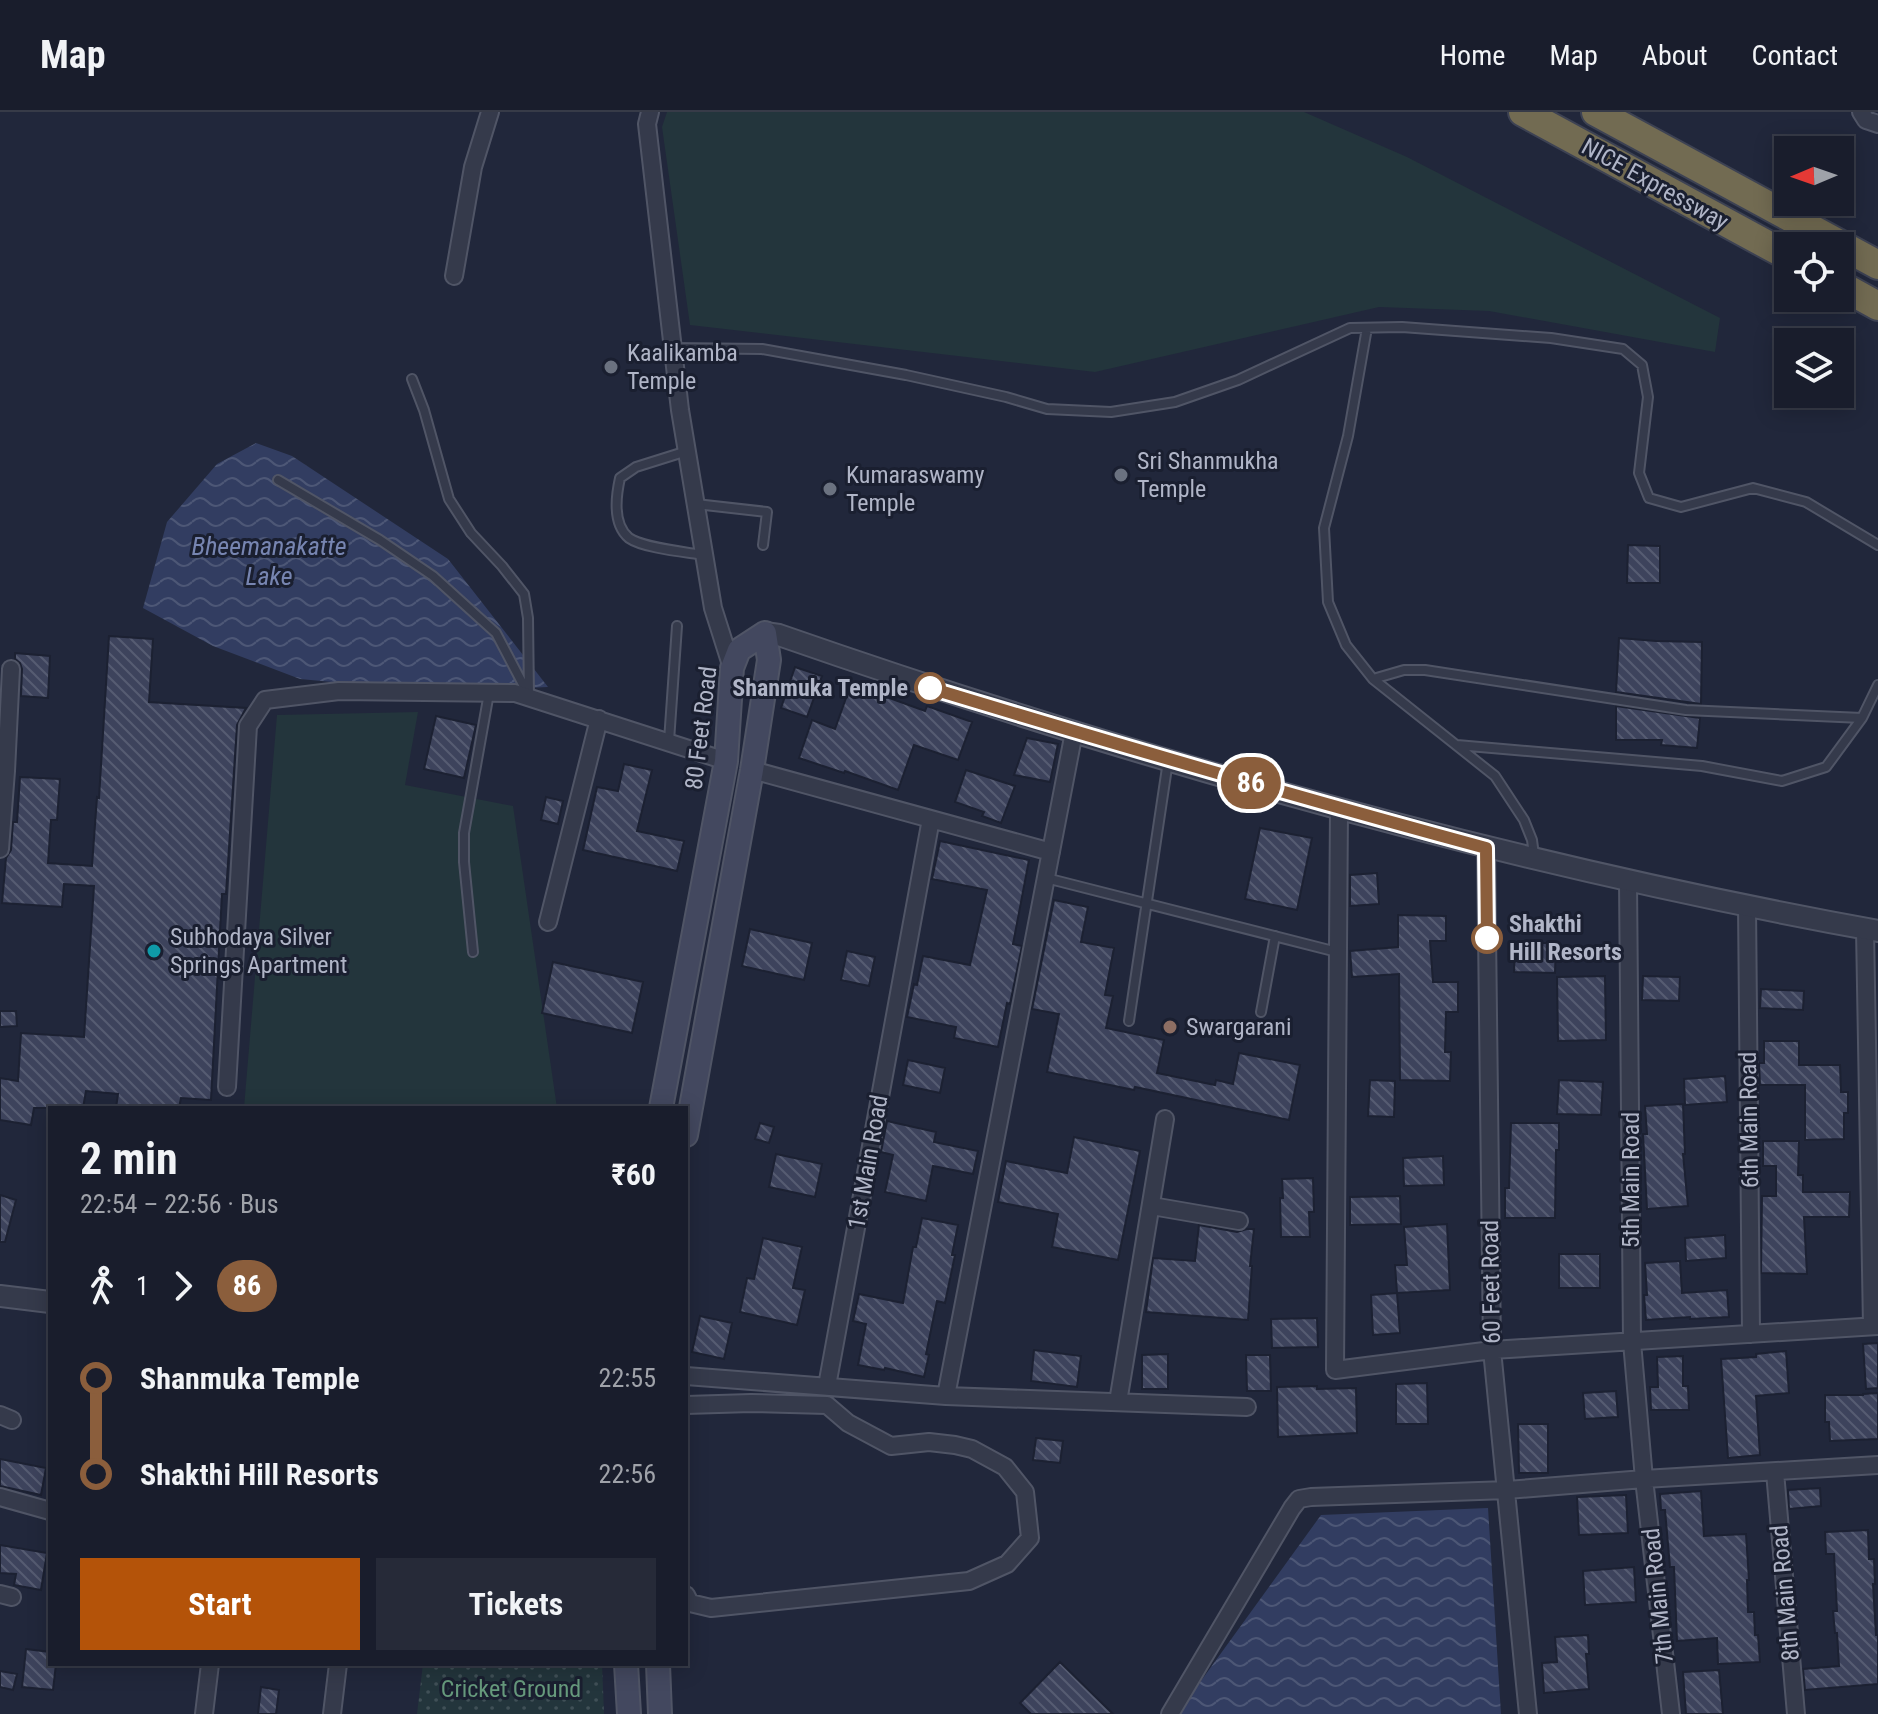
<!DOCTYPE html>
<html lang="en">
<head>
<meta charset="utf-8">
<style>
  body { margin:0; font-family:"Roboto Condensed",sans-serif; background:#262a38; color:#f1f3f6; height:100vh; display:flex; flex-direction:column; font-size:30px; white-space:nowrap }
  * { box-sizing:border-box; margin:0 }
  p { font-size:26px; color:#9fa2a9 }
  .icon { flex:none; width:44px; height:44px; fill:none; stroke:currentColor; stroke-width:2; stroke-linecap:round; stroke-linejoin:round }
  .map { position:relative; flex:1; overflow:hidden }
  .drawer { position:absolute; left:48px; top:994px; width:640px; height:560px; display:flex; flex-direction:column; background:#191d2c; border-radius:0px; box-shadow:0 4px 20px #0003,0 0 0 2px #373b48 }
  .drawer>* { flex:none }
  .badge { padding:0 16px; border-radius:26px; font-size:28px; line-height:52px }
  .needle { width:52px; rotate:268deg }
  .buttons { position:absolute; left:1774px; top:24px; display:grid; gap:16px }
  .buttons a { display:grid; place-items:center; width:80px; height:80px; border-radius:0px; background:#191d2c; box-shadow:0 4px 20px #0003,0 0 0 2px #373b48; font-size:40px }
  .map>.badge { position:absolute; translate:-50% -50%; box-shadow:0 0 0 4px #fff }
  .legs { display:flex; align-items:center; gap:12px; height:88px; padding:0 32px; font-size:26px }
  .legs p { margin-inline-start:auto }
  .overview { display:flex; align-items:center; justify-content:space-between; height:136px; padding:0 32px }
  h1 { font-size:44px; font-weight:700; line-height:60px }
  .action { display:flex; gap:16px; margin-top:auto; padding:16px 32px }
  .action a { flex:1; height:92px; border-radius:0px; background:#b45309; color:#fff; font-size:32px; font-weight:700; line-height:92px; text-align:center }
  .action a+a { background:#262a38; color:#f1f3f6 }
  ul { padding:0 32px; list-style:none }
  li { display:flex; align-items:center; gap:28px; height:96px; font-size:30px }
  li i { display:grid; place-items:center; width:12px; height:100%; margin:0 10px; background:currentColor }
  li i::after { content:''; width:20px; height:20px; margin:-10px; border:6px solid; border-radius:50%; background:#191d2c }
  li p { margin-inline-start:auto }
  li:first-child i { background:linear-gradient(#0000 50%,currentColor 0) }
  li:last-child i { background:linear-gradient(currentColor 50%,#0000 0) }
  header { display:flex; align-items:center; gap:48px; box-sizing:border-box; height:112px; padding:0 40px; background:#191d2c; border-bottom:2px solid #373b48 }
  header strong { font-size:38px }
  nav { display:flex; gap:44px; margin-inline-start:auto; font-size:28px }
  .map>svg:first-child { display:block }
  .grass { fill:#23353c }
  .park { fill:url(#park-dots) }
  .water { fill:url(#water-waves) }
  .building { fill:url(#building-back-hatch); stroke:#1c2132; stroke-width:2 }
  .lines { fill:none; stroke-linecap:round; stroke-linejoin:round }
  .service-casing { stroke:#505566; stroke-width:12 }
  .minor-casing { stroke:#505566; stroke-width:20 }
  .tertiary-casing { stroke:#505566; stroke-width:24 }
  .secondary-casing { stroke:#505566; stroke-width:26 }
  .motorway-casing { stroke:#3d4253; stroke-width:32 }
  .service { stroke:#353a4b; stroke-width:8 }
  .minor { stroke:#353a4b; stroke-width:16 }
  .tertiary { stroke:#353a4b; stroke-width:20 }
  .secondary { stroke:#43485f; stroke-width:22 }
  .motorway { stroke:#726b52; stroke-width:28 }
  .line-1-casing { stroke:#fff; stroke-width:18 }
  .line-1 { stroke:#8b5e3c; stroke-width:12 }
  .worship-dot { fill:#6b7280; stroke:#1a1f30; stroke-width:3 }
  .stop-1-dot { fill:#fff; stroke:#8b5e3c; stroke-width:4 }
  .culture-dot { fill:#0f9aa8; stroke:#1a1f30; stroke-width:3 }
  .education-dot { fill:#8d6e63; stroke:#1a1f30; stroke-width:3 }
  .labels { text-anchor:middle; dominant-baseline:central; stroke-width:6; stroke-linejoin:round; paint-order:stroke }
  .street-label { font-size:24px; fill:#b0b5c7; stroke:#1a1f30 }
  .poi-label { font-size:24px; fill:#b0b5c7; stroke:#1a1f30; text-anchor:start }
  .stop-label { font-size:24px; font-weight:bold; fill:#b0b5c7; stroke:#1a1f30; text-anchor:end }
  .park-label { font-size:24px; fill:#66997c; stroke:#1a1f30 }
  .water-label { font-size:26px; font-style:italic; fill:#7785b1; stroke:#1a1f30 }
</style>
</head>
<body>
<header>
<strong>Map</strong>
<nav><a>Home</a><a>Map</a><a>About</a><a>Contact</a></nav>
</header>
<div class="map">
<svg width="1878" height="1602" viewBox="0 0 1878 1602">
  <defs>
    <pattern id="park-dots" width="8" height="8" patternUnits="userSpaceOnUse" patternTransform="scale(2)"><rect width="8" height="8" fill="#23353c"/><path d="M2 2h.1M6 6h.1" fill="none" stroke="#405057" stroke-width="1.8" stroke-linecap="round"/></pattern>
    <pattern id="water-waves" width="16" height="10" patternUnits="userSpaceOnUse" patternTransform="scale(2)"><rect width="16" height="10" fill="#323d61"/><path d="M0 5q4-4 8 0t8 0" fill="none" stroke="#4d5776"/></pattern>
    <pattern id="building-back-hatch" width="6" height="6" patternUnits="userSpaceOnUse" patternTransform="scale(2)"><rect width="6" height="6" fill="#3d435c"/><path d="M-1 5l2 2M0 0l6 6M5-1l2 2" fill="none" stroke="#565c72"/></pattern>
  </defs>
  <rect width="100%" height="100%" fill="#21273b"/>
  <path class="grass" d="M 667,0 L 1304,0 L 1407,45 L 1720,206 L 1715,240 L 1489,199 L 1379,195 L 1095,260 L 690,213 L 662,15 Z
    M 418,600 L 405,673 L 513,694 L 557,996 L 244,996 L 277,603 Z"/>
  <path class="park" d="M 423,1552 L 602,1552 L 604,1602 L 417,1602 Z"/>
  <path class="water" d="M 256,331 L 292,344 L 448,447 L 548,575 L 440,580 L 300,567 L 213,534 L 143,496 L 167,410 L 217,352 Z
    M 1488,1396 L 1501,1602 L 1177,1602 L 1321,1403 Z"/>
  <path class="building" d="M 1628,433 L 1660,434 L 1660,471 L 1627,471 Z
    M 109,524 L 153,527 L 149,590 L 246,596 L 237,613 L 226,782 L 222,782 L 211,988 L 181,986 L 179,996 L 116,996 L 118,982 L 86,979 L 83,996 L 34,996 L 31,1013 L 0,1008 L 0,966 L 18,969 L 21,921 L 84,925 L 94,774 L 64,772 L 62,795 L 2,791 L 6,746 L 11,738 L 13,710 L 17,710 L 20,665 L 60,667 L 57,708 L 51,708 L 48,751 L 92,754 L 97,685 L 99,686 Z
    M 1619,526 L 1656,529 L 1702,530 L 1701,592 L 1616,580 Z
    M 15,541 L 50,544 L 48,586 L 21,584 L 22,557 L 20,551 L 15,547 Z
    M 795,555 L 822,564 L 807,605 L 781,596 Z
    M 851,572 L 925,599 L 927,594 L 972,610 L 958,648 L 914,633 L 898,678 L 845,659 L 844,661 L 799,646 L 812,608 L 835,617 Z
    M 1616,594 L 1700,606 L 1697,636 L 1661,633 L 1662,628 L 1616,628 Z
    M 436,604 L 476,613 L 464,666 L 424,657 Z
    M 1027,626 L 1058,632 L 1050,670 L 1014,663 Z
    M 624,652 L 652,658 L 637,719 L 684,729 L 677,759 L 583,738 L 597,675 L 618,679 Z
    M 966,658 L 1015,674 L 1001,711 L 982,704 L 984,700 L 955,690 Z
    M 546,685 L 563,689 L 558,712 L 541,708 Z
    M 1260,716 L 1312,726 L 1297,798 L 1245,787 Z
    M 940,729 L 1029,748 L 1013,832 L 1022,834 L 1010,892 L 1007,891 L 998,935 L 954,926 L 956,915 L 907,905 L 914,872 L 917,873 L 923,844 L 970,853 L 987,778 L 932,767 Z
    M 1377,761 L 1379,792 L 1350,794 L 1350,763 Z
    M 1054,788 L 1088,795 L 1081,830 L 1114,836 L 1105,883 L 1113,884 L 1106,916 L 1164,928 L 1157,961 L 1215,973 L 1216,968 L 1233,972 L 1239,941 L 1300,953 L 1289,1008 L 1135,975 L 1134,978 L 1047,960 L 1059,902 L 1032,897 Z
    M 1398,803 L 1446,804 L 1446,829 L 1430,829 L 1433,870 L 1458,870 L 1458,900 L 1446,900 L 1445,940 L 1451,940 L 1450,969 L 1400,968 L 1399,862 L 1352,865 L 1350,839 L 1398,835 Z
    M 750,817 L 812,831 L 804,868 L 742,854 Z
    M 1540,831 L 1556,831 L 1555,861 L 1514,860 L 1515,833 L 1540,834 Z
    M 847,839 L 875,845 L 869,874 L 841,868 Z
    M 553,850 L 643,870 L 632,921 L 542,901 Z
    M 1605,864 L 1606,928 L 1558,929 L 1557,865 Z
    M 1643,864 L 1680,865 L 1679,889 L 1642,888 Z
    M 1761,877 L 1804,879 L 1803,898 L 1760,896 Z
    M 0,899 L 16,899 L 17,914 L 0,915 Z
    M 1764,929 L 1799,929 L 1799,953 L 1840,953 L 1841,980 L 1848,980 L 1848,1001 L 1844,1001 L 1844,1027 L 1805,1028 L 1805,973 L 1760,973 L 1759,951 L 1764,951 Z
    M 908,948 L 945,956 L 940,981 L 903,973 Z
    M 1725,964 L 1727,990 L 1685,993 L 1684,967 Z
    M 1370,968 L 1395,969 L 1394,1005 L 1368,1004 Z
    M 1559,968 L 1603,970 L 1601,1003 L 1557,1002 Z
    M 1683,992 L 1685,1042 L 1683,1042 L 1688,1094 L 1647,1097 L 1643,1022 L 1647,1022 L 1645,994 Z
    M 887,1009 L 936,1020 L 934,1030 L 978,1039 L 973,1062 L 933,1054 L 926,1089 L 885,1080 L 893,1043 L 881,1040 Z
    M 760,1011 L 774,1015 L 769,1031 L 755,1027 Z
    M 1511,1011 L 1559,1011 L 1559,1038 L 1556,1038 L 1555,1106 L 1505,1106 L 1505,1076 L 1509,1076 Z
    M 1074,1025 L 1140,1039 L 1118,1148 L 1052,1135 L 1058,1102 L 998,1090 L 1006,1049 L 1067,1061 Z
    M 1763,1029 L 1799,1029 L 1798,1063 L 1803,1063 L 1803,1080 L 1850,1080 L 1849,1105 L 1804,1105 L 1807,1162 L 1761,1161 L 1762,1084 L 1776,1084 L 1776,1054 L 1763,1054 Z
    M 776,1042 L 822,1052 L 815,1085 L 769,1075 Z
    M 1443,1044 L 1444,1073 L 1404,1074 L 1403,1046 Z
    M 1313,1066 L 1314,1100 L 1309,1100 L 1310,1125 L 1281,1125 L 1280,1086 L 1283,1086 L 1282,1067 Z
    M 0,1083 L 16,1088 L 5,1130 L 0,1130 Z
    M 1400,1084 L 1401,1112 L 1350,1113 L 1350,1085 Z
    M 922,1106 L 958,1113 L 952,1143 L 955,1143 L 945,1191 L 937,1189 L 926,1242 L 929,1243 L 924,1265 L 885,1256 L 884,1258 L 858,1253 L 866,1212 L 853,1209 L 859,1182 L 903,1191 L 913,1135 L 916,1135 Z
    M 1447,1112 L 1450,1178 L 1397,1181 L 1395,1153 L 1407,1153 L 1404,1115 Z
    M 1199,1113 L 1237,1120 L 1247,1117 L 1254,1117 L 1250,1154 L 1252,1154 L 1248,1208 L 1146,1200 L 1153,1146 L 1195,1149 Z
    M 1725,1123 L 1726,1146 L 1686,1149 L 1685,1126 Z
    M 763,1126 L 802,1135 L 793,1176 L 805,1178 L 797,1213 L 740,1200 L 747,1166 L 754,1167 Z
    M 1559,1142 L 1600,1142 L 1600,1176 L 1559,1176 Z
    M 1680,1149 L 1682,1181 L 1727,1178 L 1729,1205 L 1690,1207 L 1690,1205 L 1646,1208 L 1644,1183 L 1647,1183 L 1645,1151 Z
    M 1397,1181 L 1400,1221 L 1373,1223 L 1371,1183 Z
    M 700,1204 L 732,1211 L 724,1247 L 692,1240 Z
    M 1317,1206 L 1318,1235 L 1272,1236 L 1271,1207 Z
    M 1878,1231 L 1878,1276 L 1866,1277 L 1863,1232 Z
    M 1034,1238 L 1081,1244 L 1077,1275 L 1031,1269 Z
    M 1786,1239 L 1789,1281 L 1756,1284 L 1760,1343 L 1728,1346 L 1721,1247 L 1756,1245 L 1756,1242 Z
    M 1168,1242 L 1168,1277 L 1142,1277 L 1142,1243 Z
    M 1246,1243 L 1270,1243 L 1271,1279 L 1247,1279 Z
    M 1683,1244 L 1683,1274 L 1688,1274 L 1689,1298 L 1651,1298 L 1650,1275 L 1658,1275 L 1657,1245 Z
    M 1427,1271 L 1428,1312 L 1396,1312 L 1396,1272 Z
    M 1317,1274 L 1317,1277 L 1356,1276 L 1357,1321 L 1278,1325 L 1277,1275 Z
    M 1616,1279 L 1618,1305 L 1585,1307 L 1583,1281 Z
    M 1878,1281 L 1878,1327 L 1830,1329 L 1829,1310 L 1825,1310 L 1825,1283 L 1863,1283 L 1863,1282 Z
    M 1518,1312 L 1548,1312 L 1548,1361 L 1519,1361 Z
    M 1036,1326 L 1063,1329 L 1060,1351 L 1033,1348 Z
    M 0,1347 L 46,1356 L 41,1383 L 0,1374 Z
    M 1820,1376 L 1821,1394 L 1789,1397 L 1788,1378 Z
    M 1701,1379 L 1704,1424 L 1746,1422 L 1749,1468 L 1747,1468 L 1748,1500 L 1754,1500 L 1755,1523 L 1758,1523 L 1760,1550 L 1718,1552 L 1717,1526 L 1677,1529 L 1674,1455 L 1670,1455 L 1665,1398 L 1661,1398 L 1660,1382 Z
    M 1626,1383 L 1628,1421 L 1579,1423 L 1577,1385 Z
    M 1868,1418 L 1869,1447 L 1874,1447 L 1875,1472 L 1873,1472 L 1876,1523 L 1878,1523 L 1878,1572 L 1805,1578 L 1803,1557 L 1839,1554 L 1837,1521 L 1835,1521 L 1833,1499 L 1837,1499 L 1834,1442 L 1826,1442 L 1825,1420 Z
    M 0,1433 L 47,1441 L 41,1478 L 14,1473 L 16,1462 L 0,1461 Z
    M 1634,1455 L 1636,1490 L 1585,1493 L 1583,1459 Z
    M 1588,1523 L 1589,1542 L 1586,1542 L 1589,1577 L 1544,1581 L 1542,1551 L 1557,1550 L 1555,1525 Z
    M 26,1537 L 50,1540 L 50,1552 L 56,1552 L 53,1578 L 22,1575 Z
    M 1060,1550 L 1113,1602 L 1031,1602 L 1020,1591 Z
    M 1719,1558 L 1723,1602 L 1686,1602 L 1683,1560 Z
    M 0,1559 L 17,1562 L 13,1578 L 0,1575 Z
    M 261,1575 L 279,1578 L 276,1602 L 258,1602 Z"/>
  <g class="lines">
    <defs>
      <path id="service" d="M 1367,216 L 1348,324 L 1324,416 L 1328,490 L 1346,533 L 1373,567 L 1495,664 L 1524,708 L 1532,728 L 1534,743
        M 673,236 L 762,237 L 906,263 L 1006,285 L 1047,297 L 1111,300 L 1175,290 L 1238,268 L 1350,216 L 1402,215 L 1551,226 L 1623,237 L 1642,253 L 1648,285 L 1639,361 L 1649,386 L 1681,395 L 1753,376 L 1806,390 L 1878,433
        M 412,267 L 424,298 L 449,387 L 471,421 L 502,454 L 524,482 L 528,506 L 529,585
        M 687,339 L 636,355 L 620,366 C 616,384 612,412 629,426 C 643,436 685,440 703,443
        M 278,368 L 380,428 L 433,464 L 496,521 L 527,580
        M 696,392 L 767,400 L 763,433
        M 1373,567 L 1404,558 L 1425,558 L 1686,598 L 1862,606 L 1878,573
        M 669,629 L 677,514
        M 1457,633 L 1702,654 L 1782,669 L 1826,655 L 1862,606
        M 1046,766 L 1337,840
        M 473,840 L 464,750 L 464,721 L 489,581
        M 1261,900 L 1275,824
        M 1129,909 L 1168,649"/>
      <path id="minor" d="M 650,0 L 647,12 L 680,298 L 713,496 L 732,556
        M 1861,0 L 1866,8 L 1878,12
        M 454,164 L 473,55 L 490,0
        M 1074,620 L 946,1284 L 1247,1295
        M 752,658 L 1051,740
        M 1339,696 L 1335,1258 L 1492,1238 L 1878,1214
        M 1486,736 L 1492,1238 L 1528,1602
        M 0,737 L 6,659 L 11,557
        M 1628,769 L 1632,1230 L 1644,1367 L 1671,1602
        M 1747,793 L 1751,1222
        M 548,810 L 599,607
        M 1865,817 L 1872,1214
        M 227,975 L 248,614 L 265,588 L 339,579 L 515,581 L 726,649
        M 1152,1094 L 1239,1109
        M 686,1264 L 946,1284
        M 827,1274 L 931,707
        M 1118,1290 L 1165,1007
        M 686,1293 L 751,1291 L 827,1293 L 848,1311 L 891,1334 L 929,1330 L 955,1333 L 972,1337 L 1005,1355 L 1025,1380 L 1030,1426 L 1007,1452 L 969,1469 L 711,1496 L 690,1491 L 686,1483
        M 0,1303 L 12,1308
        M 1775,1360 L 1796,1602
        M 0,1385 L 50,1399
        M 0,1482 L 12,1485
        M 204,1602 L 210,1552
        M 332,1602 L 338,1552
        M 1170,1602 L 1292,1396 L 1299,1387 L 1311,1385 L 1507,1378 L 1644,1367 L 1878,1353"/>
      <path id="tertiary" d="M 765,521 L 779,523 C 1138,648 1504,751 1878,819
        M 0,1184 L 50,1190"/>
      <path id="secondary" d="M 661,996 L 726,649 L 732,556 L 739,538 L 765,521 L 769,548 L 752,658 L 686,1023
        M 626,1552 L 629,1602
        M 658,1552 L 660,1602"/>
      <path id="motorway" d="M 1523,0 L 1788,144
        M 1596,0 L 1878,153
        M 1840,173 L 1878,194"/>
    </defs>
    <use href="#service" class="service-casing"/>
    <use href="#minor" class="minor-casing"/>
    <use href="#tertiary" class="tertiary-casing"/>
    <use href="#secondary" class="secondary-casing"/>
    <use href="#motorway" class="motorway-casing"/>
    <use href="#service" class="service"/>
    <use href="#minor" class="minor"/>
    <use href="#tertiary" class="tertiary"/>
    <use href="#secondary" class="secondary"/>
    <use href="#motorway" class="motorway"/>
  </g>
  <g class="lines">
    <defs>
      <path id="line-1" d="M 930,576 C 1115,632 1300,686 1486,736 L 1487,826"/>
    </defs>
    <use href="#line-1" class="line-1-casing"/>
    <use href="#line-1" class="line-1"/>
  </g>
  <g class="worship-dot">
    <circle cx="611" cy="255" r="8"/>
    <circle cx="1121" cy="363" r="8"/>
    <circle cx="830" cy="377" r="8"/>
  </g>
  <g class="stop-1-dot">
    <circle cx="930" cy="576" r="14"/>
    <circle cx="1487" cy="826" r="14"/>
  </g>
  <circle class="culture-dot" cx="154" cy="839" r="8"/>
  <circle class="education-dot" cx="1170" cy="915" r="8"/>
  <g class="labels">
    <g class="street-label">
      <text transform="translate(1655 72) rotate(29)">NICE Expressway</text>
      <text transform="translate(701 616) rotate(-83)">80 Feet Road</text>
      <text transform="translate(1749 1008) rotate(-91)">6th Main Road</text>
      <text transform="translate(868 1050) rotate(-80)">1st Main Road</text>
      <text transform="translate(1631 1068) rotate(-90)">5th Main Road</text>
      <text transform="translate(1491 1170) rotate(-91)">60 Feet Road</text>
      <text transform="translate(1785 1481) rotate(-95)">8th Main Road</text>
      <text transform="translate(1658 1484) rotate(-96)">7th Main Road</text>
    </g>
    <g class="poi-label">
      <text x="627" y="241">Kaalikamba<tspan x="627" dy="28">Temple</tspan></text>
      <text x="1137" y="349">Sri Shanmukha<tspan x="1137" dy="28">Temple</tspan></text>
      <text x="846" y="363">Kumaraswamy<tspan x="846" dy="28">Temple</tspan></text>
      <text x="170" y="825">Subhodaya Silver<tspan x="170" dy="28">Springs Apartment</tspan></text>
      <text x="1186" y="915">Swargarani</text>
    </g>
    <g class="stop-label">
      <text x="908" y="576">Shanmuka Temple</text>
      <text x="1509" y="812" text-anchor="start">Shakthi<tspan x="1509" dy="28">Hill Resorts</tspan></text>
    </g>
    <g class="park-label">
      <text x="511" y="1577">Cricket Ground</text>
    </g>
    <g class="water-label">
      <text x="269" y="434">Bheemanakatte<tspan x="269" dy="30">Lake</tspan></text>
    </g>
  </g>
</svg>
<div class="buttons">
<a><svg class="needle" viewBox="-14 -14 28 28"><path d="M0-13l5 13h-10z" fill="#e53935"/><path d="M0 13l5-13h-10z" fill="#9fa2a9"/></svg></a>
<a><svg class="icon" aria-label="locate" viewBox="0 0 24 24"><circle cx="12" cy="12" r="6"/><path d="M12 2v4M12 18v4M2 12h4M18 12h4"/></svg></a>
<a><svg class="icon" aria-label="layers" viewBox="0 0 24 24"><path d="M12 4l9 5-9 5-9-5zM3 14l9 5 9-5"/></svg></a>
</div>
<b class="badge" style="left:1251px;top:671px;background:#8b5e3c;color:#fff">86</b>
<section class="drawer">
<div class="overview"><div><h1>2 min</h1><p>22:54 – 22:56 · Bus</p></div><b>₹60</b></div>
<div class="legs"><svg class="icon" aria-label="walk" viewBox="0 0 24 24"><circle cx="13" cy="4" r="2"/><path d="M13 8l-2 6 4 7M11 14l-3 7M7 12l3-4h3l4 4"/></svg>1<svg class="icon" aria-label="forward" viewBox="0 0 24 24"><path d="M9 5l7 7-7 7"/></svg><b class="badge" style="background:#8b5e3c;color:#fff">86</b></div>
<ul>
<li><i style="color:#8b5e3c"></i><b>Shanmuka Temple</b><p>22:55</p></li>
<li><i style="color:#8b5e3c"></i><b>Shakthi Hill Resorts</b><p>22:56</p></li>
</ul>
<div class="action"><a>Start</a><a>Tickets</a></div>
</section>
</div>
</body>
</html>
